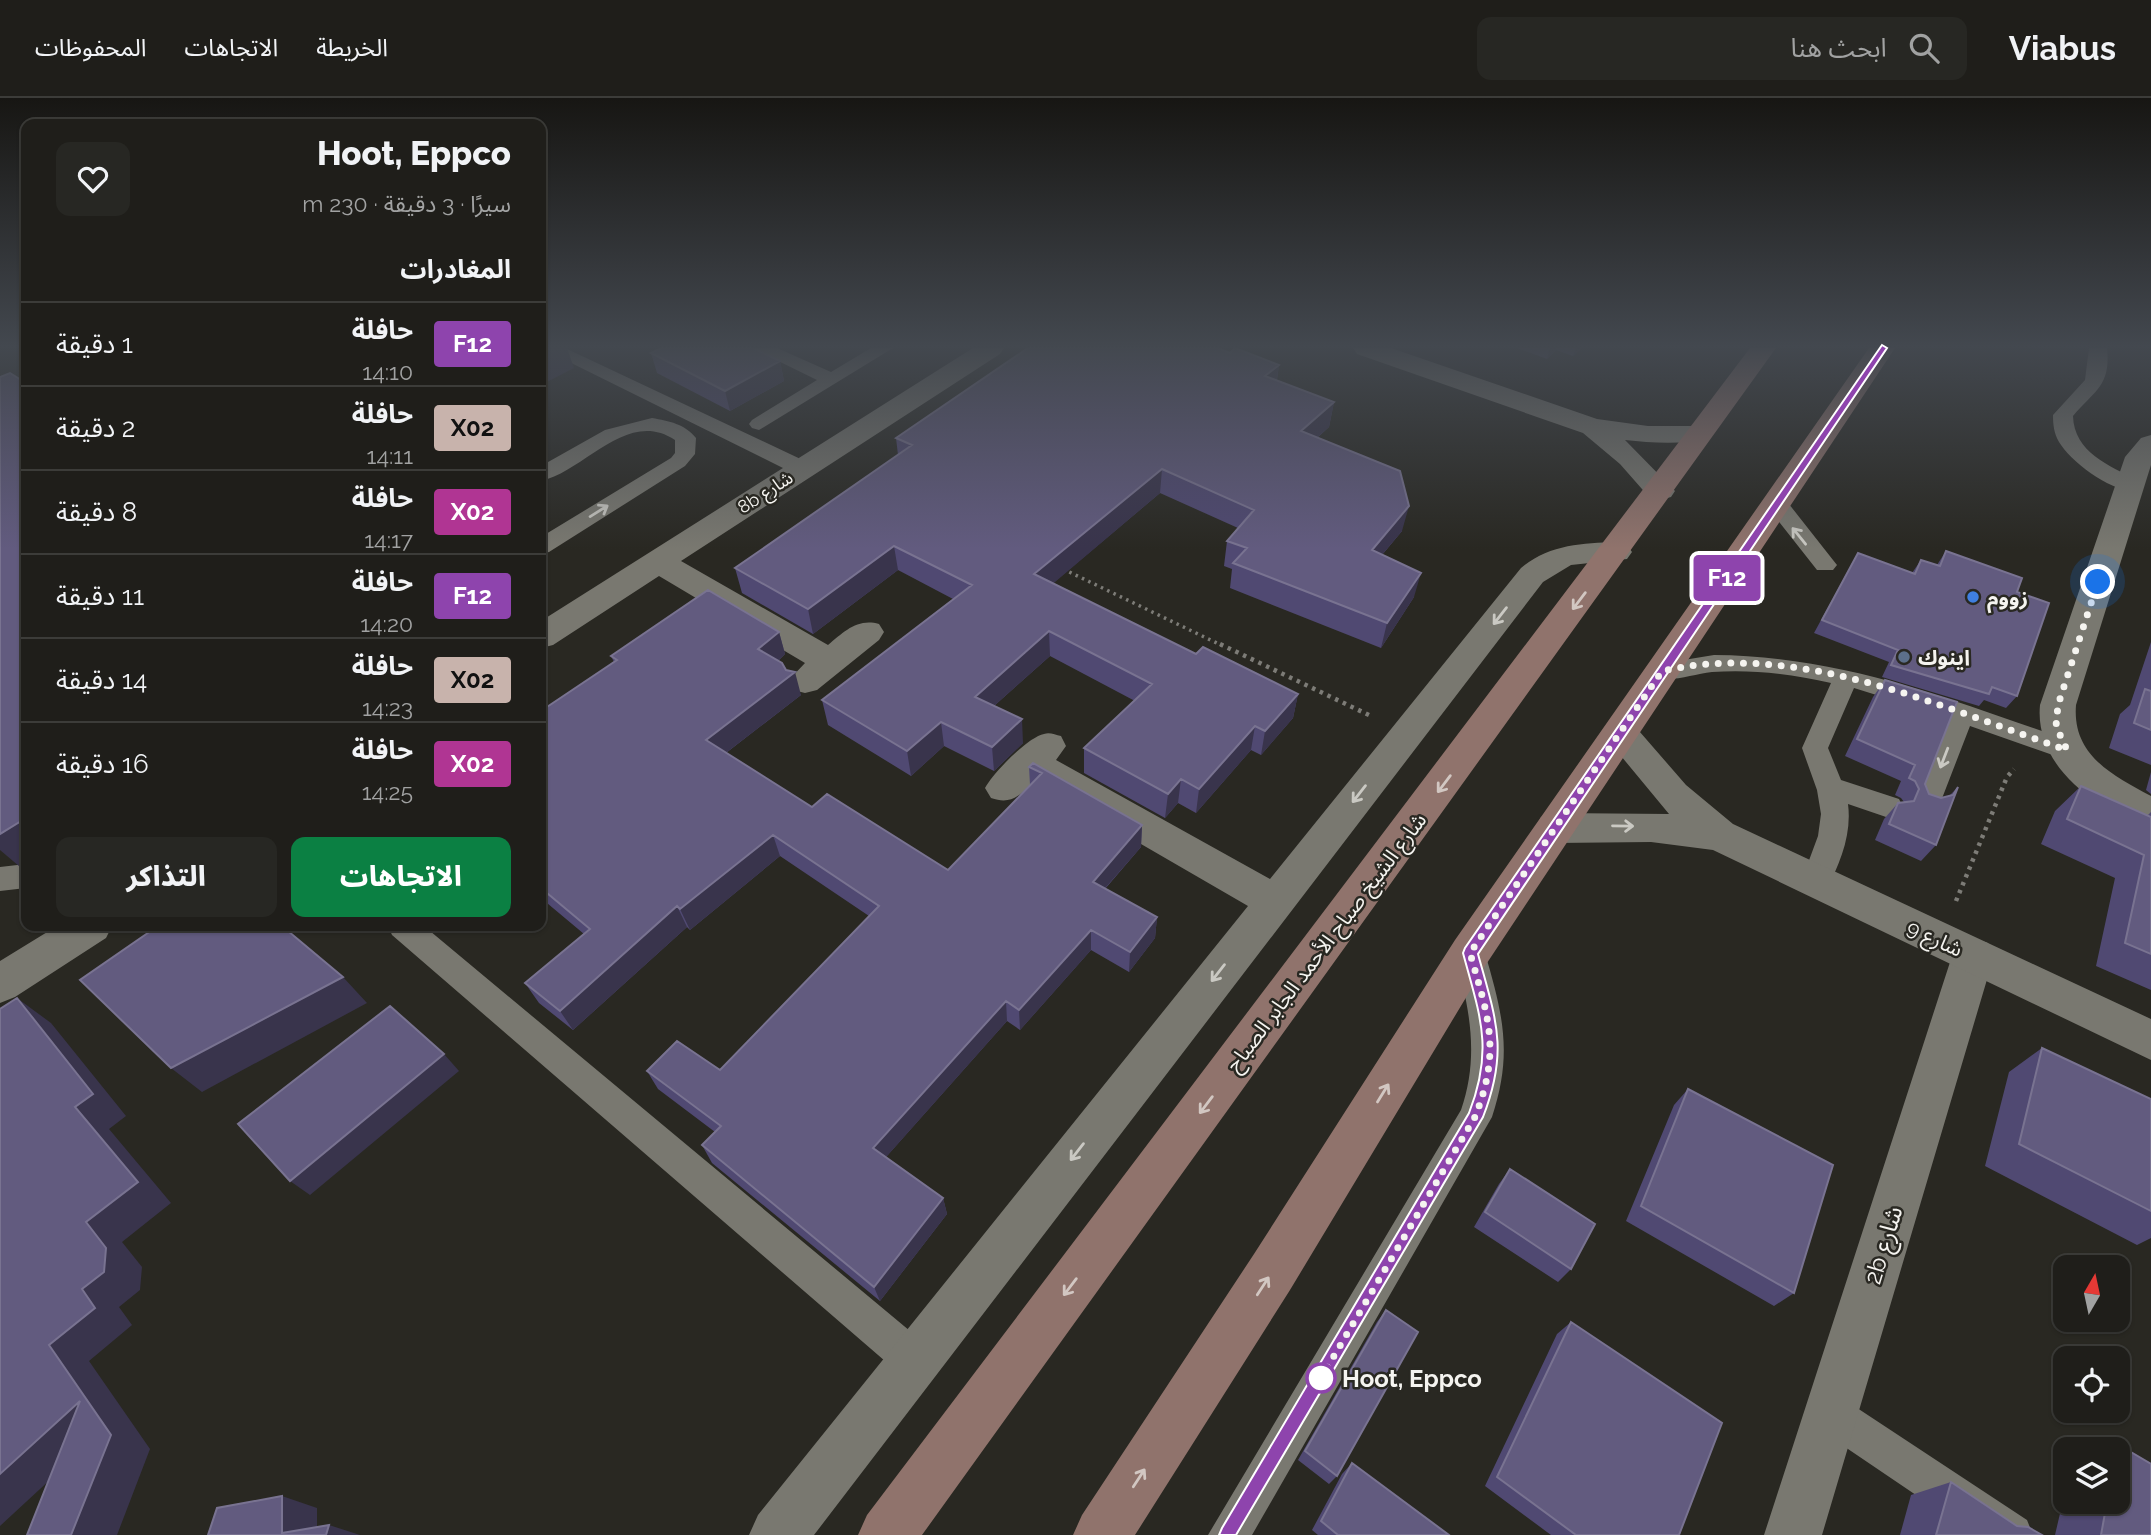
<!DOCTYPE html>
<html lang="ar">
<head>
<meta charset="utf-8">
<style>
  body { margin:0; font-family:Raleway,"Noto Sans Arabic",sans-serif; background:#272723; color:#f1f3f6; direction:rtl; height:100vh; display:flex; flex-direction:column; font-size:26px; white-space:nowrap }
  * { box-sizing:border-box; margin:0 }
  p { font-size:23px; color:#a1a2a2 }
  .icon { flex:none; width:38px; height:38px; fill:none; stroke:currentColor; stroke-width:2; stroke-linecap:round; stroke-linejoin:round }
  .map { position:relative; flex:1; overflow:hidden; direction:ltr }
  .panel { position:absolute; left:21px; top:21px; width:525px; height:812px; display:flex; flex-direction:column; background:#1f1e1a; border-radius:14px; box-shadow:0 2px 5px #0004,0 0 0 2px #3c3c39; direction:rtl }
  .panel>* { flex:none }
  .badge { padding:0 14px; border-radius:5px; font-size:24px; line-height:46px }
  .needle { width:46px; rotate:9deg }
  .buttons { position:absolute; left:2053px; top:1157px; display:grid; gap:14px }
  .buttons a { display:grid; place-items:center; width:77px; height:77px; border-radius:14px; background:#1f1e1a; box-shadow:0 2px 5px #0004,0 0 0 2px #3c3c39; font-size:35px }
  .you { position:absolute; width:35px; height:35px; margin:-18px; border:5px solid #fff; border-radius:50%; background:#1a73e8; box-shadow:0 0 0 10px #1a73e833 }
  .map>.badge { position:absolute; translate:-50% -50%; box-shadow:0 0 0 4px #fff }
  h2 { padding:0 35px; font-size:26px; line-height:63px }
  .round { display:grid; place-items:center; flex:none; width:74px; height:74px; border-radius:14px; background:#272723 }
  .headline { display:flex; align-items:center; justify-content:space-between; height:119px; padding:0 35px }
  h1 { font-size:33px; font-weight:800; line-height:52px }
  .cta { display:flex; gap:14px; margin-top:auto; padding:14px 35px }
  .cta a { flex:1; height:80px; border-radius:14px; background:#0b8043; color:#fff; font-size:28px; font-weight:800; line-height:80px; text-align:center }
  .cta a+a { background:#272723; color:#f1f3f6 }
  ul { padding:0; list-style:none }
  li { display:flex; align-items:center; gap:21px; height:84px; padding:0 35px; border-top:2px solid #3c3c39 }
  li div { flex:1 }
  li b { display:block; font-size:26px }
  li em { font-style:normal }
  li .badge { min-width:77px; font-weight:700; text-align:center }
  header { display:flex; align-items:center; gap:42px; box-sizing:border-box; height:98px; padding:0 35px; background:#1f1e1a; border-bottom:2px solid #3c3c39 }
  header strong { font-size:33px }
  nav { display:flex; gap:38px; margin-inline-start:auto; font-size:24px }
  .search { width:490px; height:63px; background:#272723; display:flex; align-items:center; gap:18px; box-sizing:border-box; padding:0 24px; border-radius:14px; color:#a1a2a2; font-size:26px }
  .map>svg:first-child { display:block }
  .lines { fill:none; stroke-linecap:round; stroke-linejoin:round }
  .path-far1 { stroke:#7d7c77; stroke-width:3.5; stroke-dasharray:2.5 4.5; stroke-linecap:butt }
  .path { stroke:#7d7c77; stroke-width:4.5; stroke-dasharray:3.5 5; stroke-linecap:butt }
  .service { fill:#797870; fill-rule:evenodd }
  .minor { fill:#797870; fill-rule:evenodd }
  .tertiary { fill:#797870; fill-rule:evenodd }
  .secondary { fill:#90736c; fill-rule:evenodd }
  .wall { fill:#504972 }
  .shaded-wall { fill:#39344c }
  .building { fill:#625b7f; stroke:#797391; stroke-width:2 }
  .oneway { stroke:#cac9c3 }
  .oneway2 { stroke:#d2c7c2 }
  .line { fill:#8e44ad; stroke:#fff; stroke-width:2 }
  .walk { stroke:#f5f4f0; stroke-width:7; stroke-dasharray:0 12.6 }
  .shop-dot { fill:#3f7fe0; stroke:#292822; stroke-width:2.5 }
  .service-dot { fill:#5c6f8a; stroke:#292822; stroke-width:2.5 }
  .stop-dot { fill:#fff; stroke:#8e44ad; stroke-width:3.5 }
  .labels { text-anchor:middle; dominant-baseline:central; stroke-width:5; stroke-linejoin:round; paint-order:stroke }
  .far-street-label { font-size:18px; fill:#f5f4f0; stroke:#292822 }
  .poi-label { font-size:21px; font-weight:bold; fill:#f5f4f0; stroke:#292822; text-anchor:start }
  .street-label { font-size:21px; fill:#f5f4f0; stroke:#292822 }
  .near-street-label { font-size:24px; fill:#f5f4f0; stroke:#292822 }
  .near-stop-label { font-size:24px; font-weight:bold; fill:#f5f4f0; stroke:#292822; text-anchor:start }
</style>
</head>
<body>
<header>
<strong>Viabus</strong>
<div class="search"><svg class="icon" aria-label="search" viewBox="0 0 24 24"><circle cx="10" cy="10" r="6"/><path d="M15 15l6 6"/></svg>ابحث هنا</div>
<nav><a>الخريطة</a><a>الاتجاهات</a><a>المحفوظات</a></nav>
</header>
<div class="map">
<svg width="2151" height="1437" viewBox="0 0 2151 1437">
  <rect width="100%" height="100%" fill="#292822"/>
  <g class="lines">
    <path class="path-far1" d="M 1063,471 L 1223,548"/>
    <path class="path" d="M 1220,546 L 1371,618
      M 1956,803 L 2007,679 L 2014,671"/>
    <path class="service" d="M 541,250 L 565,250 L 809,365 L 812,370 L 809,375 L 793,375 Z
      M 752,250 L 777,250 L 831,274 L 871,250 L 893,250 L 759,332 L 752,330 L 749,326 L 752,322 L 817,282 Z
      M 2089,250 L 2107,250 C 2111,288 2095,292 2073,318 C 2074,354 2109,368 2138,382 L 2141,387 L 2138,392 C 2114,397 2071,364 2059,344 C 2054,335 2053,327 2053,317 L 2085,282 Z
      M 652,320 C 669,323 685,326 696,340 L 695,356 L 685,368 L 549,454 L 541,456 L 541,439 L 671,360 L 675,355 L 675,342 C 627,310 585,373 541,383 L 541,368 L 605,332 Z
      M 1777,399 L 1785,401 L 1833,462 L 1837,467 L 1833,472 L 1817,472 L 1769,411 L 1766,406 L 1769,401 Z
      M 1714,557 C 1846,558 1954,603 2076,645 L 2080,652 L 2076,659 L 2067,662 L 1970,628 L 1941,703 L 1937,711 L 1927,714 L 1917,711 L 1913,703 L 1947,619 L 1854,590 L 1828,650 L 1841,682 L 1899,701 L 1903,709 L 1899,717 L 1889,720 L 1848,706 C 1852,736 1840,766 1826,792 L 1816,796 L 1806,792 L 1801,784 L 1818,738 L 1821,716 L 1817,692 L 1802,650 L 1831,585 C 1793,576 1751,571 1712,574 C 1693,576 1672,585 1653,579 L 1649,573 L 1653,567 Z
      M 26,766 L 26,790 L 0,793 L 0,769 Z
      M 388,828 L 424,828 L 928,1248 L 933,1262 L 928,1276 L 914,1281 L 900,1276 L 392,837 Z
      M 1470,842 L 1481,846 L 1485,855 C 1503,917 1513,956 1492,1019 L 1252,1437 L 1208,1437 L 1461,1012 C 1480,957 1469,910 1455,855 L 1459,846 Z
      M 1831,1296 L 1845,1302 L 2027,1422 L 2033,1437 L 1975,1437 L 1817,1330 L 1811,1316 L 1817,1302 Z"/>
    <path class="minor" d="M 973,250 L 1004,250 L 1000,256 L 681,463 L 828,547 C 844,534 857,520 879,526 L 884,534 L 879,542 L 817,592 L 805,595 L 793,592 L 788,583 L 805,565 L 659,478 L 553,547 L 541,550 L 541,523 Z
      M 1353,250 L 1391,250 L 1597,321 L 1648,328 L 1710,328 L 1714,334 L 1710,340 C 1683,347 1653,345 1625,342 L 1675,393 L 1671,399 L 1660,402 L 1649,399 L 1620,366 L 1583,335 L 1357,256 Z
      M 2151,337 L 2151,367 L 2076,607 C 2072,657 2112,677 2151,698 L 2151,730 C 2098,713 2034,669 2040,607 L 2125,359 L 2141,340 Z
      M 1616,444 L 1627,447 L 1632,454 L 1627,461 L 1571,467 L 1543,484 L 814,1437 L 749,1437 L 758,1417 L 1248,808 L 1034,684 C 1019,698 1011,707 991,700 L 985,690 C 993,675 1028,639 1044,636 C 1050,634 1055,637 1061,638 L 1066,648 L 1056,662 L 1270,781 L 1521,470 C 1548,447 1582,445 1616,444 Z
      M 57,828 L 112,828 L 106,840 L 15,899 L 0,905 L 0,863 Z
      M 1973,840 L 1988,845 L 1994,858 L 1822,1437 L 1764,1437 L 1952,858 L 1958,845 Z"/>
    <path class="tertiary" d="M 1620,622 L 1633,626 L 1686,687 L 1733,726 L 2151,921 L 2151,962 L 1713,752 L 1651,744 L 1555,745 L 1541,741 L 1536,730 L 1541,719 L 1555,715 L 1669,716 L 1602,635 L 1607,626 Z"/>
    <path class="secondary" d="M 1750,250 L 1776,250 L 922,1437 L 858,1437 L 867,1417 Z
      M 1869,250 L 1895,250 L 1485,868 L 1290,1192 L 1135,1437 L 1073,1437 L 1082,1417 L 1254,1156 L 1455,842 Z"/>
  </g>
  <path class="wall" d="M 1517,250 L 1581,250 L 1573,258 L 1556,252 L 1547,261 Z
    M 651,255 L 780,263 L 784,283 L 730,313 L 657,275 Z
    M 1230,255 L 1279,267 L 1277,282 L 1334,304 L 1329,329 L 1317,340 L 1402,433 L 1382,457 L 1414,499 L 1381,550 L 1230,490 L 1232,471 L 1224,468 L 1227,443 L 1238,430 L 1160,395 L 1053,485 L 1196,556 L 1298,596 L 1293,620 L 1261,657 L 1251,652 L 1196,715 L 1178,705 L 1165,720 L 1084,675 L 1084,650 L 1135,603 L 1050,558 L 994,608 L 1023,645 L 994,673 L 944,648 L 911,678 L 828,627 L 822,602 L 953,501 L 898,472 L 813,536 L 742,495 L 735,470 L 898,357 L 896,340 Z
    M 1946,453 L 2017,494 L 2017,598 L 2006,610 L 1984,602 L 1979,608 L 1882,579 L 1889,564 L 1814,535 L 1851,467 L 1858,455 L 1912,475 L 1921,462 L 1937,467 Z
    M 779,534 L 785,556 L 778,563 L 801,597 L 726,655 L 812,709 L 948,772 L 1030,687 L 1029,669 L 1142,727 L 1141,749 L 1105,791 L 1157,819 L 1155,840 L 1129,874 L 1091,852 L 1020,932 L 1007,923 L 886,1059 L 943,1100 L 947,1116 L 880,1203 L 712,1065 L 702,1047 L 715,1034 L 658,991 L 647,973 L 720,972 L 869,818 L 780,758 L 690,832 L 687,829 L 573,932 L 539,905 L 525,885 L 584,836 L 541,800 L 541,613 L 614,564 L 611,558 Z
    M 2151,544 L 2151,667 L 2109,650 L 2120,616 L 2130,607 Z
    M 1885,582 L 1929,696 L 1941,700 L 1949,698 L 1958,689 L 1936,747 L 1921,763 L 1875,742 L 1884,721 L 1898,705 L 1904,704 L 1901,700 L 1895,697 L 1901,683 L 1845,658 L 1873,599 Z
    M 2151,674 L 2151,696 L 2146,692 Z
    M 2081,688 L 2147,718 L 2151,714 L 2151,892 L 2096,868 L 2115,780 L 2041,746 L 2055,713 Z
    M 2042,950 L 2151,1001 L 2151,1140 L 2137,1147 L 1985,1068 L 2009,974 Z
    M 1688,991 L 1794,1195 L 1774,1208 L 1626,1123 L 1674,1007 Z
    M 1510,1071 L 1571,1171 L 1558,1184 L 1474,1129 L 1499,1086 Z
    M 1386,1212 L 1337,1378 L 1329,1386 L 1298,1362 L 1377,1224 Z
    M 1571,1224 L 1679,1437 L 1551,1437 L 1485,1388 L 1557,1236 Z
    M 2119,1347 L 2151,1437 L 2055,1437 L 2065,1394 L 2065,1404 L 2118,1404 L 2118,1351 L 2106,1351 Z
    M 1352,1365 L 1449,1437 L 1318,1437 L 1312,1432 L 1342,1376 Z
    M 1951,1384 L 2017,1428 L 2042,1437 L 1900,1437 L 1911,1397 Z"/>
  <path class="shaded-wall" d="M 541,250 L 567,250 L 574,270 L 541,287 Z
    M 1550,250 L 1557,250 L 1547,261 Z
    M 1576,250 L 1581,250 L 1573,258 Z
    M 780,263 L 784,283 L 730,313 L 725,293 Z
    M 1279,267 L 1275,291 L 1265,278 Z
    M 1334,304 L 1329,329 L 1296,358 L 1301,333 Z
    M 1162,371 L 1160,395 L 1035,501 L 1034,476 Z
    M 1409,408 L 1402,433 L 1365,477 L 1372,452 Z
    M 894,448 L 898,472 L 813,536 L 808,511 Z
    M 1421,475 L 1414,499 L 1381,550 L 1387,525 Z
    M 1049,533 L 1050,558 L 977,623 L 975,599 Z
    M 779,534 L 785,556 L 765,574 L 758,551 Z
    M 795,574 L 801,597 L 714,664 L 706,642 Z
    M 1298,596 L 1293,620 L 1261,657 L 1265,633 Z
    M 1022,621 L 1023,645 L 994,673 L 992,649 Z
    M 941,624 L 944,648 L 911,678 L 907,653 Z
    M 1255,628 L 1251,652 L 1196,715 L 1199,691 Z
    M 1181,681 L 1178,705 L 1165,720 L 1168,696 Z
    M 26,720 L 26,774 L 0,752 L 0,736 Z
    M 1142,727 L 1141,749 L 1092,805 L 1093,784 Z
    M 773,737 L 780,758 L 690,832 L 680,811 Z
    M 677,808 L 687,829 L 573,932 L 560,913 Z
    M 1157,819 L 1155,840 L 1129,874 L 1130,854 Z
    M 1091,832 L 1091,852 L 1020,932 L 1019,912 Z
    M 343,879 L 367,905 L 202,994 L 171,970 Z
    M 17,900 L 51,925 L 126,1018 L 109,1031 L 171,1105 L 122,1144 L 142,1169 L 140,1192 L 119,1209 L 132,1227 L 89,1263 L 150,1351 L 117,1437 L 71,1437 L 106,1330 L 0,1428 L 0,1376 L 49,1247 L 82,1191 L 86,1124 L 75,1009 Z
    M 1006,903 L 1007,923 L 879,1067 L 873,1050 Z
    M 444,956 L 459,973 L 310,1097 L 290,1083 Z
    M 943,1100 L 947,1116 L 880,1203 L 874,1189 Z
    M 282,1398 L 317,1410 L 317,1437 L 282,1435 Z
    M 329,1427 L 360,1437 L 326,1437 Z"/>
  <path class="building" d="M 661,250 L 753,250 L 780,263 L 725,293 L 651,255 Z
    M 1028,250 L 1218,250 L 1230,255 L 1235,250 L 1279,267 L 1265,278 L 1334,304 L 1301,333 L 1400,373 L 1409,408 L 1372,452 L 1421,475 L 1387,525 L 1233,465 L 1247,450 L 1227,443 L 1254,412 L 1162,371 L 1034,476 L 1196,556 L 1203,549 L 1298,596 L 1265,633 L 1255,628 L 1199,691 L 1181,681 L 1168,696 L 1084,650 L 1152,586 L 1049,533 L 975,599 L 1022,621 L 992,649 L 941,624 L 907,653 L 822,602 L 972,487 L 894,448 L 808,511 L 735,470 L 912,347 L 896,340 Z
    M 10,275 L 26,285 L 26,720 L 0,736 L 0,279 Z
    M 1946,453 L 2022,480 L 2017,494 L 2049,505 L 2017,598 L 1992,589 L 1989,596 L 1891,567 L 1898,552 L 1822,522 L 1858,455 L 1915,476 L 1921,462 L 1940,468 Z
    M 708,492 L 779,534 L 758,551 L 782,565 L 786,572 L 795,574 L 706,642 L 812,709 L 827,696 L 948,772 L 1042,675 L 1029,669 L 1033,665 L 1142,727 L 1093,784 L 1157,819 L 1130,854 L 1091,832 L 1019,912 L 1006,903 L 873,1050 L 943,1100 L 874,1189 L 702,1047 L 721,1028 L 647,973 L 677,943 L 720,972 L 879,808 L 773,737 L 680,811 L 677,808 L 560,913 L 525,885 L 590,831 L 541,790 L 541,613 L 617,562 L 611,558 Z
    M 1885,582 L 1957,604 L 1925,686 L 1929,696 L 1941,700 L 1953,697 L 1958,689 L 1936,747 L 1889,726 L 1898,705 L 1914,703 L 1919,691 L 1915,683 L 1909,680 L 1915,667 L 1857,641 Z
    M 2145,591 L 2151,593 L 2151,632 L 2134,625 Z
    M 2081,688 L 2151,719 L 2151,856 L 2125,845 L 2144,757 L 2067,721 Z
    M 158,828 L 282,828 L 343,879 L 171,970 L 80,882 Z
    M 17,900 L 93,996 L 75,1009 L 138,1084 L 86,1124 L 106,1150 L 104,1174 L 82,1191 L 95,1210 L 49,1247 L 111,1337 L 71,1437 L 27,1437 L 80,1303 L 0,1376 L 0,911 Z
    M 390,908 L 444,956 L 290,1083 L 238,1026 Z
    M 2042,950 L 2151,1001 L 2151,1113 L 2019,1046 Z
    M 1688,991 L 1833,1067 L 1794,1195 L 1641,1108 Z
    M 1510,1071 L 1595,1126 L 1571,1171 L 1485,1114 Z
    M 1386,1212 L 1418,1234 L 1337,1378 L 1305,1353 Z
    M 1571,1224 L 1722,1325 L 1679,1437 L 1576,1437 L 1497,1379 Z
    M 2119,1347 L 2151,1366 L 2151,1437 L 2101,1437 L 2107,1404 L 2118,1404 L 2118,1353 Z
    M 1352,1365 L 1449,1437 L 1338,1437 L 1321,1423 Z
    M 1951,1384 L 2017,1428 L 2028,1429 L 2042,1437 L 1936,1437 Z
    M 282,1398 L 282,1435 L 329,1427 L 326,1437 L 208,1437 L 217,1410 Z"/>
  <defs><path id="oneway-shaft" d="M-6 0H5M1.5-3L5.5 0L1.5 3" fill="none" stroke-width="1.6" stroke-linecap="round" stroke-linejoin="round" transform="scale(1.75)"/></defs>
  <g class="oneway">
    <use href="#oneway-shaft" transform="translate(599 413) rotate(-32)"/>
    <use href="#oneway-shaft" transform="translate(1799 438) rotate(-129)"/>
    <use href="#oneway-shaft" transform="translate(1500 518) rotate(128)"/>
    <use href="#oneway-shaft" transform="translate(1944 660) rotate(111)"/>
    <use href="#oneway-shaft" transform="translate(1359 696) rotate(128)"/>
    <use href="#oneway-shaft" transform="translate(1623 728) rotate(1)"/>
    <use href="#oneway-shaft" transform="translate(1218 875) rotate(128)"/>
    <use href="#oneway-shaft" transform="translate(1077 1054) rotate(128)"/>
  </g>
  <g class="oneway2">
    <use href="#oneway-shaft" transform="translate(1579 503) rotate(127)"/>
    <use href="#oneway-shaft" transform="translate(1444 686) rotate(127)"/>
    <use href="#oneway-shaft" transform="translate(1383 995) rotate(-58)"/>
    <use href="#oneway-shaft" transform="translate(1206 1007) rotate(127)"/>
    <use href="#oneway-shaft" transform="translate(1263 1188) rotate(-57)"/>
    <use href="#oneway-shaft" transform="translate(1070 1189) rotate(127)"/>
    <use href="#oneway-shaft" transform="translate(1139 1380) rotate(-57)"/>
  </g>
  <linearGradient id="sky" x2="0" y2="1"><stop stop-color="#171613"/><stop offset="0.55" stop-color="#43484f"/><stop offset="1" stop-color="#43484f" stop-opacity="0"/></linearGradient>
  <rect width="2151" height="451" fill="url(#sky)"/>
  <path class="line" d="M 1882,247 L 1887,250 L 1478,856 C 1496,922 1509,952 1483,1019 L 1236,1437 L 1219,1437 L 1222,1430 L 1469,1015 C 1494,951 1480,918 1463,855 L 1465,850 Z"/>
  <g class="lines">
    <path class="walk" d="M 1321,1280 L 1475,1019 C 1501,953 1489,921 1470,855 L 1662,573 C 1800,542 1939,609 2067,652 L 2056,628 L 2058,607 L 2098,484"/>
  </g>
  <circle class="shop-dot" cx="1973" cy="499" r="7"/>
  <circle class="service-dot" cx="1904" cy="559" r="7"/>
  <circle class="stop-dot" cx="1321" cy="1280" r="14"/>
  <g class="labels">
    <g class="far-street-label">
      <text transform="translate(765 394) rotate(-33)">8b شارع</text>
    </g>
    <g class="poi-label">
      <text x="1987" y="499">زووم</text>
      <text x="1918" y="559">اينوك</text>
    </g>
    <g class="street-label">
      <text transform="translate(1935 840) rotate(25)">شارع 9</text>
      <text transform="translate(1326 844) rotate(-53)">شارع الشيخ صباح الأحمد الجابر الصباح</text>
    </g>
    <g class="near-street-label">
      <text transform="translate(1883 1147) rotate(-73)">2b شارع</text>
    </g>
    <g class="near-stop-label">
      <text x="1342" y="1280">Hoot, Eppco</text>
    </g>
  </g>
</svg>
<div class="buttons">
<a><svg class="needle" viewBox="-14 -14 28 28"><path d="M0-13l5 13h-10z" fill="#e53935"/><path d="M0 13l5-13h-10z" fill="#a1a2a2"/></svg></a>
<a><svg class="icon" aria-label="locate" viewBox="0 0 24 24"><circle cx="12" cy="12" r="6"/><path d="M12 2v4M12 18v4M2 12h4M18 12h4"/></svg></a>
<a><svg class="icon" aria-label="layers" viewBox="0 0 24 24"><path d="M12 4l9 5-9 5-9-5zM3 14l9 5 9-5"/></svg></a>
</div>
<div class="you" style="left:2098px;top:484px"></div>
<b class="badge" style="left:1727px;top:480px;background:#8e44ad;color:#fff">F12</b>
<section class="panel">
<div class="headline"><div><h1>Hoot, Eppco</h1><p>سيرًا · 3 دقيقة · 230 m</p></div><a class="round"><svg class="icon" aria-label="heart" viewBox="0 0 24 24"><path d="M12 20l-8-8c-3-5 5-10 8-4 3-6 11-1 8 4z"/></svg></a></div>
<h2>المغادرات</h2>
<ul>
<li><span class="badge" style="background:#8e44ad;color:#fff">F12</span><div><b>حافلة</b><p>14:10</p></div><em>1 دقيقة</em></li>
<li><span class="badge" style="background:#c8b3ac;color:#111">X02</span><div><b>حافلة</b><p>14:11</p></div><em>2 دقيقة</em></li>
<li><span class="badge" style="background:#b03593;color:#fff">X02</span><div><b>حافلة</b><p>14:17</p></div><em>8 دقيقة</em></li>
<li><span class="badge" style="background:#8e44ad;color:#fff">F12</span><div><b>حافلة</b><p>14:20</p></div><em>11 دقيقة</em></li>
<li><span class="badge" style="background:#c8b3ac;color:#111">X02</span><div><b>حافلة</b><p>14:23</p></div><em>14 دقيقة</em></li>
<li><span class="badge" style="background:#b03593;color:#fff">X02</span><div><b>حافلة</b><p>14:25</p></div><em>16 دقيقة</em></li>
</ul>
<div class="cta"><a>الاتجاهات</a><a>التذاكر</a></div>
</section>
</div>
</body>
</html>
